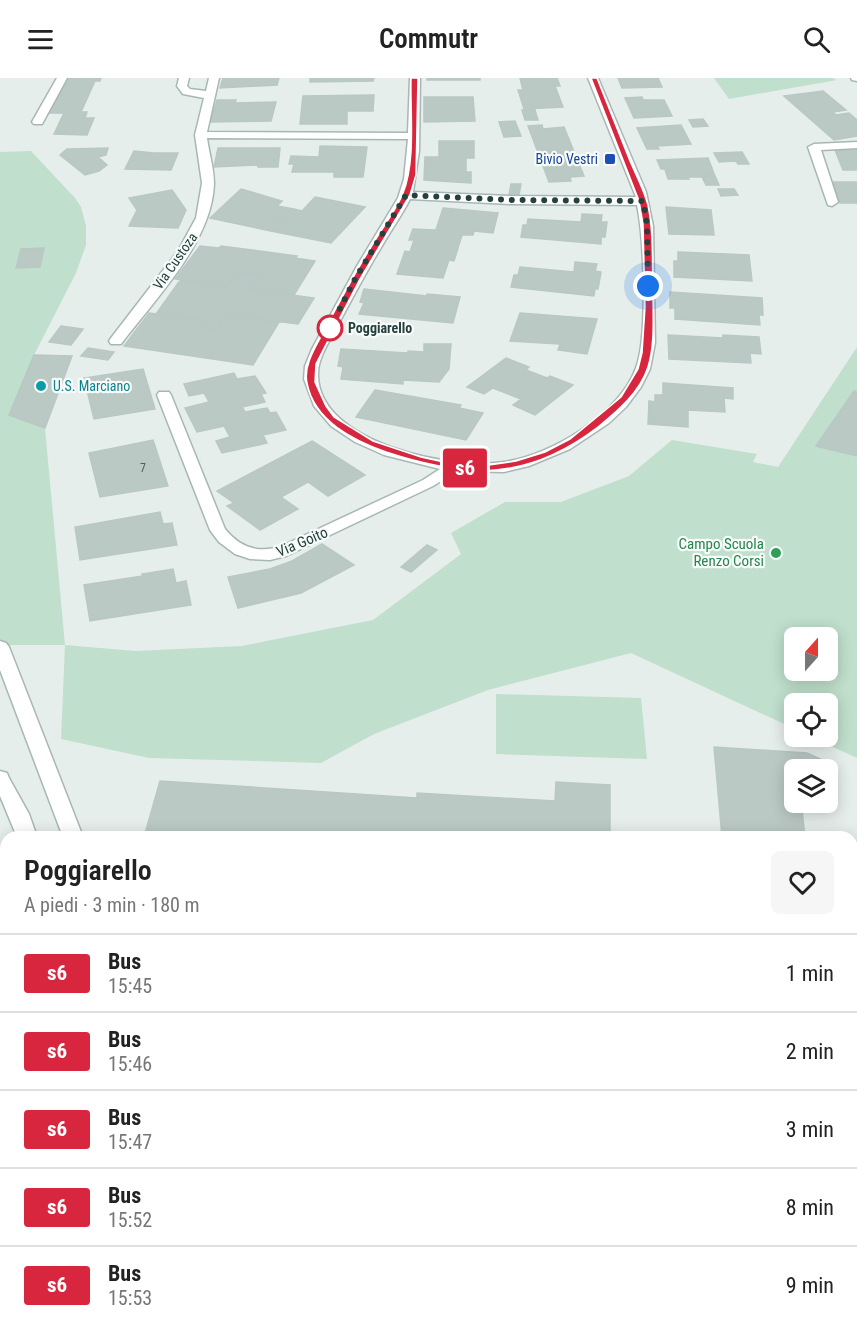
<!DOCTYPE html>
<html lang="it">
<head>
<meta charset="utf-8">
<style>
  body { margin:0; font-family:"Roboto Condensed",sans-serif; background:#f6f6f6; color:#222; height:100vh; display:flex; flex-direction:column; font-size:22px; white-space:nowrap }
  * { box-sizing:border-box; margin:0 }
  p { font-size:20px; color:#767676 }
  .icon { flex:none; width:33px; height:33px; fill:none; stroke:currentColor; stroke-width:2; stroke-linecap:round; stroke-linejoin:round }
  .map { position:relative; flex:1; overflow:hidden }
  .sheet { position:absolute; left:0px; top:753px; width:858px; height:504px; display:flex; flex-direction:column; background:#fff; border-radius:18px 18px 0 0; box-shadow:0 3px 15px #0003 }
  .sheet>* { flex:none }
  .badge { padding:0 12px; border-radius:4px; font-size:21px; line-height:39px }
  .needle { width:39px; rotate:21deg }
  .fabs { position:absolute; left:784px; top:549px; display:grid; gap:12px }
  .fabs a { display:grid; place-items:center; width:54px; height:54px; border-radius:9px; background:#fff; box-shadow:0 3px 15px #0003; font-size:30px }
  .you { position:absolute; width:30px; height:30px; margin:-15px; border:4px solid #fff; border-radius:50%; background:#1a73e8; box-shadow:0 0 0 9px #1a73e833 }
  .map>.badge { position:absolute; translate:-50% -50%; box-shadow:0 0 0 3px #fff }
  .round { display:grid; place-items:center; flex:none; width:63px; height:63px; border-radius:9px; background:#f6f6f6 }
  .head { display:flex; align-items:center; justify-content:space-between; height:102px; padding:0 24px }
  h1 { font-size:28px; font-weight:600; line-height:45px }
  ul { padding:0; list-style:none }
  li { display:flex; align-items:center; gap:18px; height:78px; padding:0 24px; border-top:2px solid #e0e0e0 }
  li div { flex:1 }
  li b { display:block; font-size:22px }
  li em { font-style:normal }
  li .badge { min-width:66px; font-weight:700; text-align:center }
  header { display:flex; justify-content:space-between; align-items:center; height:78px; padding:0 24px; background:#fff; font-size:27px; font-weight:600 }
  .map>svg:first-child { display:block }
  .green { fill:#c0dfcc; fill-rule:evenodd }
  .building { fill:#bbc9c5; stroke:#b8c8c4; stroke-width:1.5 }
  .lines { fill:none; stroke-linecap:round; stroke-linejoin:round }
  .minor-casing { stroke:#a8b7b4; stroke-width:3 }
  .minor { fill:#fff; fill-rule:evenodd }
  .line { fill:#d7263d; stroke:#fff; stroke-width:1.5 }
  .walk { stroke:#25413d; stroke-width:6; stroke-dasharray:0 10.8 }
  .transit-dot { fill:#1a4fb4; stroke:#f7fbf9; stroke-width:2 }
  .stop-dot { fill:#fff; stroke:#d7263d; stroke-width:3 }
  .culture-dot { fill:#0f9aa8; stroke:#f7fbf9; stroke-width:2 }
  .leisure-dot { fill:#2e9e5b; stroke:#f7fbf9; stroke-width:2 }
  .labels { text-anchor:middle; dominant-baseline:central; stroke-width:4.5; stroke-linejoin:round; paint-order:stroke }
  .number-label { font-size:12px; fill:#4a635f }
  .far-transit-label { font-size:14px; fill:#164399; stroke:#f7fbf9; text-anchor:end }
  .far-street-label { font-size:14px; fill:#25413d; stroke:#f7fbf9 }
  .far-stop-label { font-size:14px; font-weight:bold; fill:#25413d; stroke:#f7fbf9; text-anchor:start }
  .far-culture-label { font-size:14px; fill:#0d838f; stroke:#f7fbf9; text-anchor:start }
  .street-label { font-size:15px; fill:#25413d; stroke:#f7fbf9 }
  .leisure-label { font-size:15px; fill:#27864d; stroke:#f7fbf9; text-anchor:end }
</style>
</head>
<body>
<header><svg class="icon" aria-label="menu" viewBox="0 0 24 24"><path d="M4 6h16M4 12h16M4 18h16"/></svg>Commutr<svg class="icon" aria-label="search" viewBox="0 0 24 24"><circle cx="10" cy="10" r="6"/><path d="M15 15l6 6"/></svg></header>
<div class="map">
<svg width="857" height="1257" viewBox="0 0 857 1257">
  <rect width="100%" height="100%" fill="#e6eeec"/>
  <path class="green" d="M 714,0 L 832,0 L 837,2 L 729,21 Z
    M 31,73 L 75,120 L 81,129 L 86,148 L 86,167 L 76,195 L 34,277 L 9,337 L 45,350 L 65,567 L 135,573 L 242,568 L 373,542 L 461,476 L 451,455 L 505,424 L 561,424 L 629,398 L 672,362 L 757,376 L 753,384 L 778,389 L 857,269 L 857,680 L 811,659 L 828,658 L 828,626 L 795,626 L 795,651 L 631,575 L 488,612 L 374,656 L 321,685 L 149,680 L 61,661 L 65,567 L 0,567 L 0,74 ZM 795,560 L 828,560 L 828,592 L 795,592 Z
    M 496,616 L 641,620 L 647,681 L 496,676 Z"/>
  <path class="building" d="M 80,0 L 101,0 L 100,3 L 95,3 L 81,34 L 87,34 L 85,40 L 94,40 L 87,57 L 54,56 L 64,35 L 49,35 L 64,1 Z
    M 223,0 L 279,0 L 277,7 L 220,10 Z
    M 310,0 L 374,0 L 373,3 L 310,4 Z
    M 427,0 L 480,0 L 480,2 L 427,2 Z
    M 520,0 L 557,0 L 560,8 L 555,8 L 563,29 L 524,31 L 518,12 L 523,12 Z
    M 618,0 L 658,0 L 662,9 L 622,10 Z
    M 823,13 L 846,32 L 833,34 L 836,37 L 849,35 L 857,42 L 857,58 L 834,62 L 784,18 Z
    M 374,17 L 373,33 L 347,33 L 347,46 L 300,46 L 303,18 Z
    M 424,19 L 473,19 L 475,43 L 424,44 Z
    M 642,19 L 643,22 L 664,22 L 672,38 L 634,40 L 625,20 Z
    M 217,22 L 236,22 L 235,25 L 276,24 L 271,43 L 210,44 Z
    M 522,32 L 535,32 L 538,42 L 525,42 Z
    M 703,41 L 708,48 L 693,49 L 689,42 Z
    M 515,43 L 521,58 L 504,59 L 499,44 Z
    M 542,47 L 543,51 L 564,49 L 584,98 L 570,99 L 571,103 L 549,104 L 528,48 Z
    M 681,47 L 691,66 L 657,68 L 659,71 L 647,71 L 637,50 Z
    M 439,63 L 474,63 L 474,80 L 466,80 L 466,94 L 471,94 L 471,105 L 424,102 L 425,79 L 439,79 Z
    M 320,68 L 367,69 L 363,99 L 334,99 L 334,94 L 292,94 L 294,86 L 289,86 L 291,78 L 319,79 Z
    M 108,70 L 106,77 L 98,79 L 107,87 L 99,93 L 85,97 L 60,77 L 67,71 Z
    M 218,70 L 280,70 L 278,89 L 258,89 L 258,87 L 214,89 Z
    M 835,72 L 857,72 L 857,92 L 843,92 Z
    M 134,73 L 154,75 L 178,75 L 171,92 L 125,91 Z
    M 742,74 L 749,86 L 738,86 L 736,83 L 719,84 L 714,75 Z
    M 708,80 L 715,98 L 688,99 L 689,101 L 668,101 L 665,91 L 661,91 L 657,82 Z
    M 715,98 L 719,107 L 706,107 L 702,99 Z
    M 832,104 L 857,104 L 857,125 L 840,125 Z
    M 511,106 L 521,106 L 519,117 L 509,117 Z
    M 241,111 L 282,123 L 277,128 L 294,131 L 281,144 L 276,143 L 266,152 L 210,140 Z
    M 718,111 L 734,111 L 738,117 L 721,118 Z
    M 172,112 L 186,132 L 178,150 L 129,148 L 137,132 L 129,120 Z
    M 315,119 L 365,129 L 331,165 L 266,152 L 276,143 L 281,144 L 294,131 L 302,133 Z
    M 666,129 L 711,132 L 714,157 L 669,156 Z
    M 443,130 L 498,135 L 493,155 L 474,153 L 473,157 L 462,157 L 454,183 L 449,182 L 443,200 L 397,196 L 405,173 L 410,174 L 414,162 L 409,162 L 413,151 L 436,152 Z
    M 582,136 L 602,137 L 601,144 L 607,144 L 605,159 L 601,159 L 601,166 L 521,159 L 523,147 L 527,147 L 528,141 L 581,144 Z
    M 200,168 L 219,170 L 221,168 L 297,178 L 295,180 L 315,183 L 294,217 L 249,211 L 258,197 L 236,194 L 227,208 L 175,201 Z
    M 44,170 L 40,189 L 16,190 L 21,171 Z
    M 678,174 L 749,177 L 752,203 L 674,199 L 674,183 L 678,183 Z
    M 575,184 L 597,186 L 595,193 L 601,194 L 598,211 L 595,211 L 594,218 L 511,209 L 514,197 L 518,197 L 520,189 L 574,194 Z
    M 236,194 L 258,197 L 249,211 L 314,220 L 298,246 L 226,237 L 216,251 L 203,249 L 208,243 L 156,236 L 181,201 L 227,208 Z
    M 364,211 L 427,218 L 427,216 L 460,219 L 453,245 L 359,236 L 364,225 L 360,224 Z
    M 670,214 L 762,220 L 763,237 L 759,237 L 760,247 L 675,241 L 675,230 L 670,230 Z
    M 149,235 L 208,243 L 203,249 L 216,251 L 226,237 L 279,244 L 253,287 L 124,268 Z
    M 520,235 L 597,241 L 587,276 L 558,272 L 560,266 L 510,263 Z
    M 61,248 L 83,251 L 71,267 L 49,264 Z
    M 668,257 L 723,260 L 723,257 L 759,259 L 761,276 L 750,275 L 751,285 L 669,281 Z
    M 424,266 L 451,266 L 449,291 L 439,304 L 403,302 L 403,306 L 341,301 L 343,289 L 338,288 L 341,271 L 408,275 L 408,273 L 424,274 Z
    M 88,270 L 114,274 L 108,282 L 81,278 Z
    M 34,277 L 72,278 L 45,350 L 9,337 Z
    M 506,280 L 529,289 L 526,292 L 547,300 L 550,298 L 573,307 L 535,337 L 513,327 L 521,321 L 493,310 L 484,316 L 467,309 Z
    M 143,291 L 155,331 L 94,341 L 84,300 Z
    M 234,295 L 237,301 L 255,298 L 266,315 L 261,316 L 265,324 L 242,329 L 245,334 L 267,330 L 270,335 L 276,334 L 286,352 L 263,357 L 267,365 L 222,375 L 216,363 L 230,359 L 224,348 L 197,354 L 185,330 L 209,324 L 204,315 L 189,318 L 184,306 Z
    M 663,305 L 733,310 L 733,321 L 724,320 L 725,334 L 688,332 L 688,349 L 648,346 L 649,323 L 655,324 L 655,317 L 663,317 Z
    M 375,312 L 461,327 L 459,330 L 483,335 L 466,362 L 356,339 Z
    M 854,313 L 857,314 L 857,378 L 816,368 Z
    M 153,362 L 168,408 L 100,419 L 89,375 Z
    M 312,363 L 365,397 L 328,418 L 308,404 L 281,419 L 298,431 L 260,452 L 227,428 L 234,425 L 217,413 Z
    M 160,434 L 163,446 L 172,445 L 177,467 L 80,482 L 75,449 Z
    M 322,466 L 354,487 L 301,515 L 238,530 L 228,499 L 270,491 L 292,483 Z
    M 427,467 L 437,472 L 411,494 L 401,489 Z
    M 173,491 L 176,505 L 186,503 L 191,527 L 90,543 L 84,507 L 143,498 L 142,496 Z
    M 714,669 L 807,675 L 827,684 L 827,692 L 795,692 L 795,724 L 801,724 L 805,759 L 722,759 Z
    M 160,703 L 417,720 L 417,715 L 555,723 L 556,704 L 610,707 L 610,754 L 682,759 L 144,759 Z
    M 852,768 L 857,769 L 857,852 L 852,851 Z
    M 0,939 L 6,939 L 6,1251 L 132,1251 L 132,1257 L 0,1257 Z
    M 548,1251 L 746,1251 L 747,1257 L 548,1257 Z"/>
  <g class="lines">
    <defs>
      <path id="minor" d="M 57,0 L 67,0 L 42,46 L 34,46 L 32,44 Z
        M 179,0 L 189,0 L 187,8 L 190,11 L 206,13 L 209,0 L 219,0 L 207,54 L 408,55 L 410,0 L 420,0 L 419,73 L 413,114 L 510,118 L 636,119 L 588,0 L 598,0 L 646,114 L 653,148 L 655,265 L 650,291 L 641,309 L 626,329 L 609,345 L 570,371 L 529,388 L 504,394 L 457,393 L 433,408 L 286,478 L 270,482 L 250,481 L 235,476 L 219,464 L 210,452 L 157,317 L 159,314 L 169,314 L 171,317 L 225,451 C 241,471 261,476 284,467 L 423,402 L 440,391 L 384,377 L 355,364 L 331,348 L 314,328 L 304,301 L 305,288 L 312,271 L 357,188 L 398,120 L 404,101 L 408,61 L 207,60 C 209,75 214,91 214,106 C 212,164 155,221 121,266 L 111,266 L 109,263 L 111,260 L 178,173 L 196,140 L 202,105 L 195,57 L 204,20 L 183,16 L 177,8 ZM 410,121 L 510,126 L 637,127 C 644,160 648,259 636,290 C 619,336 552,377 504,384 C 452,392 320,366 318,298 C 317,280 330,263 338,247 C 352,221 366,194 382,168 C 391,152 402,137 410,121 Z
        M 851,0 L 857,0 L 857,3 L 852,2 Z
        M 857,64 L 857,70 L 821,72 L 838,124 L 832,128 L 828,127 L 808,69 L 814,66 Z
        M 0,563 L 6,565 L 9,569 L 83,759 L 63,759 L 0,592 Z
        M 0,693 L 7,695 L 9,700 L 29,736 L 37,759 L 17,759 L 0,718 Z
        M 852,987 L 857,989 L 857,1013 L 852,1011 Z
        M 852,1105 L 857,1107 L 857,1133 L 852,1131 Z"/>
    </defs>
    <use href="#minor" class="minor-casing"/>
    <use href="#minor" class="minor"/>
  </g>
  <path class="line" d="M 411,0 L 418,0 L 416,97 L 410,117 L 360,201 L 316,286 L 315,304 L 326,328 L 334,339 L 373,363 L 421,379 L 453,386 L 482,388 L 516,383 L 545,374 L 570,361 L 621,319 L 638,291 L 642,275 L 645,229 L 643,146 L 639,123 L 591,0 L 597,0 C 608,28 619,55 630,83 C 636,97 644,112 648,127 C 654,156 652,186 653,216 C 653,239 655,267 648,289 C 640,314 618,333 598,349 C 527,403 468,401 386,374 C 353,362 314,343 307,305 C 303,286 317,267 325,251 C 340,223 354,196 371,169 C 381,151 396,133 403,115 C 416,83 410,34 411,0 Z"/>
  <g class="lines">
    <path class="walk" d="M 330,250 L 355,201 L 406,117 L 510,122 L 643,123 L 647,146 L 648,208"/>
  </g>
  <rect class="transit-dot" x="604" y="75" width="12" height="12" rx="3"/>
  <circle class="stop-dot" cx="330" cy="250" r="12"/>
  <circle class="culture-dot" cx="41" cy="308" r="6"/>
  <circle class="leisure-dot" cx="776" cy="475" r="6"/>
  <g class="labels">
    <g class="number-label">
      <text x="143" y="390">7</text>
    </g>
    <g class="far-transit-label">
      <text x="598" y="81">Bivio Vestri</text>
    </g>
    <g class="far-street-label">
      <text transform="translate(175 183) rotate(-55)">Via Custoza</text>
    </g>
    <g class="far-stop-label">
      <text x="348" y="250">Poggiarello</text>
    </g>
    <g class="far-culture-label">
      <text x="53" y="308">U.S. Marciano</text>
    </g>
    <g class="street-label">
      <text transform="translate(302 464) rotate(-23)">Via Goito</text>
    </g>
    <g class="leisure-label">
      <text x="764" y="466">Campo Scuola<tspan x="764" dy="17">Renzo Corsi</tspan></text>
    </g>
  </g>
</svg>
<div class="fabs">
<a><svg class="needle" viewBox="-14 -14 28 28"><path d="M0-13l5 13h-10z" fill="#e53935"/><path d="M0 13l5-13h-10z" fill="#767676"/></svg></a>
<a><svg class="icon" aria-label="locate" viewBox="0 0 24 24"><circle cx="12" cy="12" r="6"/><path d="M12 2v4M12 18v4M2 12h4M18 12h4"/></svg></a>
<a><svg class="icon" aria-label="layers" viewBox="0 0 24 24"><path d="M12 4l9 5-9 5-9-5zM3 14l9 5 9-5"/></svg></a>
</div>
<div class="you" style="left:648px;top:208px"></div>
<b class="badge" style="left:465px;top:390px;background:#d7263d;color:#fff">s6</b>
<section class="sheet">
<div class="head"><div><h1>Poggiarello</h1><p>A piedi · 3 min · 180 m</p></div><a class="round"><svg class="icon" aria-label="heart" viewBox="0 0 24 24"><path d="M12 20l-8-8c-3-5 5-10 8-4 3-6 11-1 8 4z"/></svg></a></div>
<ul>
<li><span class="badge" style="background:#d7263d;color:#fff">s6</span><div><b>Bus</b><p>15:45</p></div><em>1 min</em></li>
<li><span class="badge" style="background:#d7263d;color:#fff">s6</span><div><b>Bus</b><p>15:46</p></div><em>2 min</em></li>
<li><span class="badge" style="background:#d7263d;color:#fff">s6</span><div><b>Bus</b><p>15:47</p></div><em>3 min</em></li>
<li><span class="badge" style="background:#d7263d;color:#fff">s6</span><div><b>Bus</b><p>15:52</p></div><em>8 min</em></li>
<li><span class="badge" style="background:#d7263d;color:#fff">s6</span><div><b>Bus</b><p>15:53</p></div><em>9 min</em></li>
</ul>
</section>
</div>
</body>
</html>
